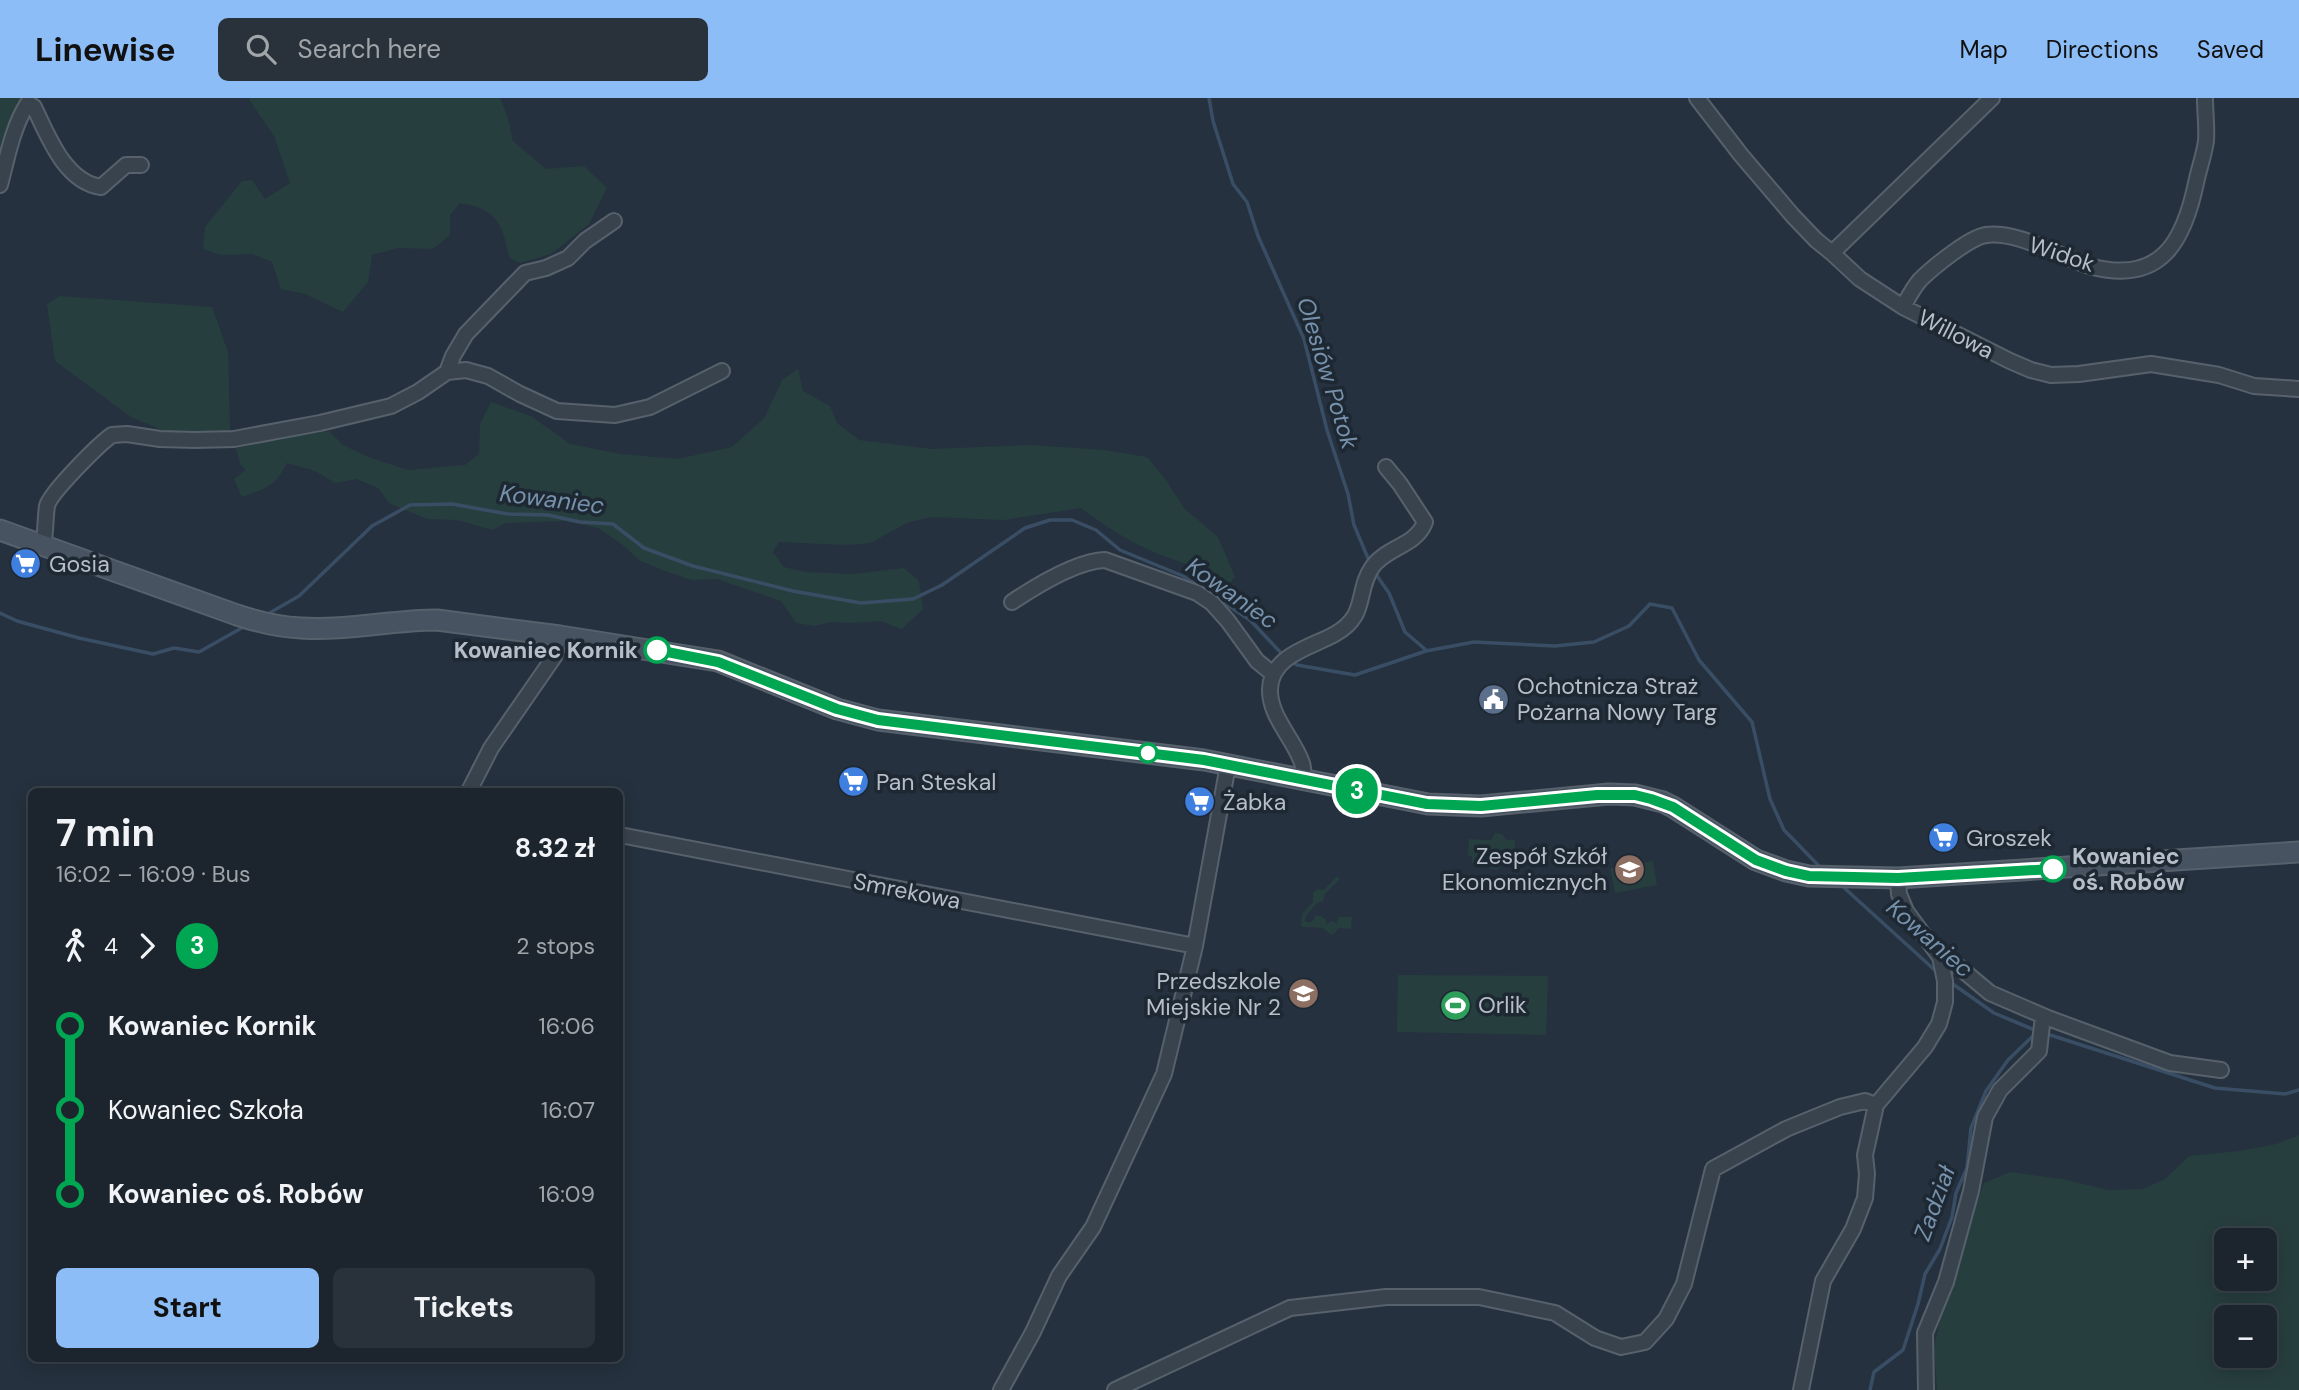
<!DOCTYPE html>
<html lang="en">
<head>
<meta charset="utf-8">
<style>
  body { margin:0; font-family:"DM Sans",sans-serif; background:#29313a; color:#f1f3f6; height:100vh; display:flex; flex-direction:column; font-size:26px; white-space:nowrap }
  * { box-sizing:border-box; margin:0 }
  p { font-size:23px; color:#a0a5aa }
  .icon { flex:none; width:38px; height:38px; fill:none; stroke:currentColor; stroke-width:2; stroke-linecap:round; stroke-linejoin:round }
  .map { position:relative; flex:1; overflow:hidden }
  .sheet { position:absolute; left:28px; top:690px; width:595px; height:574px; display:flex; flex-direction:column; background:#1c252e; border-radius:10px; box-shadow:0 4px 18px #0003,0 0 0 2px #3a424a }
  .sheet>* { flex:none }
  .badge { padding:0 14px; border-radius:23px; font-size:24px; line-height:46px }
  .controls { position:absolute; left:2214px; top:1130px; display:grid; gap:14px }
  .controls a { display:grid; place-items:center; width:63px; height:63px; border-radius:10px; background:#1c252e; box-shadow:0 4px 18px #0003,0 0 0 2px #3a424a; font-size:35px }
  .map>.badge { position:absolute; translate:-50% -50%; box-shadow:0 0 0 4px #fff }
  .legs { display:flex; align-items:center; gap:10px; height:77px; padding:0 28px; font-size:23px }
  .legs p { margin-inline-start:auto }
  .headline { display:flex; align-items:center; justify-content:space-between; height:119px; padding:0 28px }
  h1 { font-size:38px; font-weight:700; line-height:52px }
  .button { display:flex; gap:14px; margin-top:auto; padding:14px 28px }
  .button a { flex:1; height:80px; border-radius:10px; background:#8dbdf6; color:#111; font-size:28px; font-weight:700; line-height:80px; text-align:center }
  .button a+a { background:#29313a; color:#f1f3f6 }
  ul { padding:0 28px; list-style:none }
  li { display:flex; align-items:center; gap:24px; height:84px; font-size:26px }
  li i { display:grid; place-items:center; width:10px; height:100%; margin:0 9px; background:currentColor }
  li i::after { content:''; width:18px; height:18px; margin:-9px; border:5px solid; border-radius:50%; background:#1c252e }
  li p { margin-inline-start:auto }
  li:first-child i { background:linear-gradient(#0000 50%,currentColor 0) }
  li:last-child i { background:linear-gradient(currentColor 50%,#0000 0) }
  header { display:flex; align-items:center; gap:42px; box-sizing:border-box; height:98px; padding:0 35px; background:#8dbdf6; color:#111 }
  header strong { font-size:33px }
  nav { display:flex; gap:38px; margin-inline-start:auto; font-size:24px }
  .search { width:490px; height:63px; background:#29313a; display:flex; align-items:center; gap:18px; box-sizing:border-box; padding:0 24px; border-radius:10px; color:#a0a5aa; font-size:26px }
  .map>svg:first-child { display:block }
  .green { fill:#273e3f; fill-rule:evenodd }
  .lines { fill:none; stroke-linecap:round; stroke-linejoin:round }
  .stream { stroke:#394e65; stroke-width:3.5 }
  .street-casing { stroke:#57616c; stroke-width:18 }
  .secondary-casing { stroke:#57616c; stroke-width:23 }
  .street { stroke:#39434e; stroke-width:14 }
  .secondary { stroke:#475361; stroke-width:19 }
  .line-1-casing { stroke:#fff; stroke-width:16 }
  .line-1 { stroke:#00a651; stroke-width:10 }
  .stop-1-dot { fill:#fff; stroke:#00a651; stroke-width:3.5 }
  .labels { text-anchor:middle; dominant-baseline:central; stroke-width:7; stroke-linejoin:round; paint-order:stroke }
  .street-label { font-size:23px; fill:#b5bec9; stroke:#1e2833 }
  .poi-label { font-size:23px; fill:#b5bec9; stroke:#1e2833; text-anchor:start }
  .stop-label { font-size:23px; font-weight:bold; fill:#b5bec9; stroke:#1e2833; text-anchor:end }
  .water-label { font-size:24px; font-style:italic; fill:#7691ab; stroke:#1e2833 }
</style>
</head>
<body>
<header>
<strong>Linewise</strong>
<div class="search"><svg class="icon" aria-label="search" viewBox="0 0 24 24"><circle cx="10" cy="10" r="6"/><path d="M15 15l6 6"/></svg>Search here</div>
<nav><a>Map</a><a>Directions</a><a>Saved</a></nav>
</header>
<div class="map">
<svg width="2299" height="1292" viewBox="0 0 2299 1292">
  <rect width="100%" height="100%" fill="#25313e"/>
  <path class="green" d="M 0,0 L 26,0 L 0,62 Z
    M 248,0 L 500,0 L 507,17 L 513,43 L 546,71 L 584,68 L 607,90 L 589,126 L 551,156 L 520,165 L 509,159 C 502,125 497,111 460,105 L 450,117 L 450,137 L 433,151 L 398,150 L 372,157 L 368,184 L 343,214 L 305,196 L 281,191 L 272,164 L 252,156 L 221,157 L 203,151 L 205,129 L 242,83 L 252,82 L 265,101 L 290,85 L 274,38 Z
    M 60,198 L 212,209 L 228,254 L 230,332 L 169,335 L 131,319 L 55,263 L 47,206 Z
    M 798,271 L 803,293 L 830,308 L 837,325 L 859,342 L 932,351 L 1031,347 L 1105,352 L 1147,359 L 1166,382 L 1184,410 L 1218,439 L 1235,479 L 1230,485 C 1205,469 1174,464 1147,451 C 1123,440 1102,426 1081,410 L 1004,422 L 931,419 L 907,425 L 870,445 L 847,447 L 779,444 L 773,454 L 784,469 L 806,474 L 852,476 L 904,470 L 919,483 L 923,511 L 902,531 L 880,523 L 853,525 L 832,524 L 814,528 L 796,525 L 781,503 L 717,481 L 692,482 L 662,472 L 639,462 L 623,447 L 598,430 L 566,423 L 506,425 L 493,432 L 457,422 L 428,421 L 390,406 L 378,390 L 357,381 L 335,385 L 315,373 L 287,365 C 275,389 266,390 242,399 L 234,381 L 246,372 L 240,366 L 236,350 L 291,338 L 329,333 L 343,347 L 371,360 L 408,372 L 465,367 L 479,356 L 480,326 L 491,304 L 531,318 L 570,346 L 621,356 L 677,361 L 732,349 L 765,319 L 782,282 Z
    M 1495,735 L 1502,736 L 1507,742 L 1515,742 L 1514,764 L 1505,764 L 1497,772 L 1490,770 L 1487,765 L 1472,765 L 1472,758 L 1468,758 L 1469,741 L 1491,742 Z
    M 1653,763 L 1657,787 L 1615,795 L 1610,770 Z
    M 1337,778 L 1340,781 L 1325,796 L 1323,804 L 1317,805 L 1306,818 L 1305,824 L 1312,824 L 1315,818 L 1321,818 L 1326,822 L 1326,826 L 1332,823 L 1337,826 L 1338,819 L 1352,819 L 1351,831 L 1339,830 L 1335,835 L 1331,837 L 1323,830 L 1301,829 L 1302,816 L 1313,804 L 1313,794 L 1318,791 L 1324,792 Z
    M 1398,877 L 1548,878 L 1546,937 L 1397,934 Z
    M 2299,1037 L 2299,1292 L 1937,1292 L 1934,1250 L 1941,1216 L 1958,1169 L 1968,1128 L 1984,1085 L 2010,1074 L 2062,1081 L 2108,1092 L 2143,1091 L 2165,1081 L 2189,1058 L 2240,1053 L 2276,1046 ZM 2226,1143 L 2264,1143 L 2264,1181 L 2226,1181 ZM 2226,1220 L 2264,1220 L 2264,1258 L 2226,1258 Z"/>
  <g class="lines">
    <path class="stream" d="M 1209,0 L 1213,23 L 1233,86 L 1247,104 L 1258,138 L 1304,241 L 1327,332 L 1348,396 L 1354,427 L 1370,465
      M 1375,475 L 1389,495 L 1405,534 L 1426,552
      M 1215,499 L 1250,522 L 1283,557
      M 0,515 L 17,523 L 79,540 L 153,556 L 174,550 L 199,554 L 247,527
      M 266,517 L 299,498 L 372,428 L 410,407 L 452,406 L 508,416 L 548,417 L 580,424 L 613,426 L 644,450 L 693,468 L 793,493 L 861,505 L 913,501 L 942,487 L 1025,430 L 1050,422 L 1072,422 L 1096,432 L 1120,452 L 1183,478 L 1200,489
      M 1292,564 L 1297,567 L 1355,577 L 1426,553 L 1474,544 L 1555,548 L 1594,544 L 1629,528 L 1650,506 L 1672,510 L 1699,562 L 1752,624 L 1770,701 L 1784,732 L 1821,770
      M 1840,786 L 1938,875
      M 1950,884 L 1994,915 L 2037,933
      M 2044,935 L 2215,990 L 2285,996 L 2299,992
      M 1870,1292 L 1874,1274 L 1903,1252 L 1918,1206 L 1925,1176 L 1940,1151 L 1952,1119 L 1956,1095 L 1967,1070 L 1971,1030 L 1986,993 L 2008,962 L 2037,934"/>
    <defs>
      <path id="street" d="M 1697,0 L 1741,57 L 1793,118 L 1816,142 L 1832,155 L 1860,181 L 1903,209 L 2010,263 L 2031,272 L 2051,277 L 2079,276 L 2151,266 L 2219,277 L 2254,288 L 2299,291
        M 0,87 C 7,60 13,28 28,5 L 34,9 C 48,38 65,84 101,89 L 126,67 L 141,67
        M 1832,155 L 1992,0
        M 1903,209 C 1908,200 1913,190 1920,182 C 1932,170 1970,139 1986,137 C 2020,133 2061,160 2093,169 C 2162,186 2184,142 2196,85 C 2199,71 2204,57 2206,43 C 2207,29 2205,14 2205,0
        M 447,274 L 466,272 L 488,278 L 520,296 L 557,313 L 615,317 L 650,309 L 722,273
        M 43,447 C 46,434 45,421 47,408 C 50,395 99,346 112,337 L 127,336 L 160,341 L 195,342 L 234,341 L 320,325 L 391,308 L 418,294 L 447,274 L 453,258 L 466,236 L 525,175 L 546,170 L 568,160 L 585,143 L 614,123
        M 1012,504 C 1036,488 1076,463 1105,462 L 1197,495 L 1212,505 L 1228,523 L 1257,563 L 1273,576
        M 1303,681 C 1303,676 1304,670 1302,665 C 1294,641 1269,618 1270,591 C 1271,557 1312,549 1335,536 C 1369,517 1355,493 1373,468 C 1387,449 1416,448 1425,424 L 1400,386 L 1386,369
        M 469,693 L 491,650 L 554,559 L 560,538
        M 620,737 L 1195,848
        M 1940,859 L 1959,869 L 1990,895 L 2048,920 L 2170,965 L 2221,972
        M 1001,1292 L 1033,1234 L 1059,1178 L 1093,1129 L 1164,976 L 1195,848 L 1228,667
        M 1115,1292 L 1290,1210 L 1386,1199 L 1479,1199 L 1555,1215 L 1595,1240 L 1621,1249 L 1645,1244 L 1666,1221 L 1684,1186 L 1713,1071 L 1786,1031 L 1840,1009 L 1865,1003 L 1876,1007
        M 1801,1292 L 1823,1183 L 1853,1131 L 1865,1100 L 1867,1076 L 1865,1057 L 1876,1007 L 1925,949 L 1939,926 L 1945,904 L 1945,883 L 1940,859 L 1906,813 L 1899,796 L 1898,780
        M 1926,1292 L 1925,1235 L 1946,1184 L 1971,1093 L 1985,1019 L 2000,992 L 2039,953 L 2043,918"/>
      <path id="secondary" d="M 0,432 L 237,517 C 258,524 279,529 301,530 C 346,533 392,522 437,522 L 560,538 L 718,563 L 837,611 L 878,622 L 1204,662 L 1428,706 L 1481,708 L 1609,696 L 1635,697 L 1663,704 L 1673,709 L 1756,762 L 1786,773 L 1809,778 L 1898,780 L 2299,754"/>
    </defs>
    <use href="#street" class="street-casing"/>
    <use href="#secondary" class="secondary-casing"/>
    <use href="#street" class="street"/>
    <use href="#secondary" class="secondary"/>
  </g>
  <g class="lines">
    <defs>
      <path id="line-1" d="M 657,552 L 718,564 L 837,611 L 878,622 L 1204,662 L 1427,706 L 1481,708 L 1597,697 L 1635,697 L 1651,701 L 1673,709 L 1756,762 L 1786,773 L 1809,778 L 1898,780 L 2053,771"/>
    </defs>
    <use href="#line-1" class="line-1-casing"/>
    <use href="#line-1" class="line-1"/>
  </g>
  <defs>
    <symbol id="supermarket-disc" viewBox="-11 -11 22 22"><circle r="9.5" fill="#3f7fe0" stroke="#1e2833"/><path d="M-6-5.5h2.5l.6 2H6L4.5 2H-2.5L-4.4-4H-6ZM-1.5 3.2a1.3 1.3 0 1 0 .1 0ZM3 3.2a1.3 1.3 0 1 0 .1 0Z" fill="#fff"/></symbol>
    <symbol id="civic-disc" viewBox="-11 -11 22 22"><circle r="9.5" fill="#5c6f8a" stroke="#1e2833"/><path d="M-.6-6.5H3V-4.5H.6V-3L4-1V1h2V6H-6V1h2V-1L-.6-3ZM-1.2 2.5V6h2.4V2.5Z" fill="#fff"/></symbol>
    <symbol id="school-disc" viewBox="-11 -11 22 22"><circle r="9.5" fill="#8d6e63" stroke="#1e2833"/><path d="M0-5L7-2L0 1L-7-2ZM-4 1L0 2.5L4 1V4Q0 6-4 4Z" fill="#fff"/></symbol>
    <symbol id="stadium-disc" viewBox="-11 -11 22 22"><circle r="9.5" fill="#2e9e5b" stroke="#1e2833"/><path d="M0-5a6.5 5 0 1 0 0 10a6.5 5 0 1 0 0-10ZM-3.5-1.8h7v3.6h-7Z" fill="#fff"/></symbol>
  </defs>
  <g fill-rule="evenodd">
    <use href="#supermarket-disc" x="8" y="448" width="35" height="35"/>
    <use href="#civic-disc" x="1476" y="584" width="35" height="35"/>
    <use href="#supermarket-disc" x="836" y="666" width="35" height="35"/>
    <use href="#supermarket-disc" x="1182" y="686" width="35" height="35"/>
    <use href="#supermarket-disc" x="1926" y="722" width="35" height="35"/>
    <use href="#school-disc" x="1612" y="754" width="35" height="35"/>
    <use href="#school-disc" x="1286" y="878" width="35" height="35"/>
    <use href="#stadium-disc" x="1438" y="890" width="35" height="35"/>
  </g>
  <g class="stop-1-dot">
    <circle cx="657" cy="552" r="12"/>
    <circle cx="1148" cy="655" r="9"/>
    <circle cx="2053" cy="771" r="12"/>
  </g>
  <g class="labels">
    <g class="street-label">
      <text transform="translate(2062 156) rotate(18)">Widok</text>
      <text transform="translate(1956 236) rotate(27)">Willowa</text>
      <text transform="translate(907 793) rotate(11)">Smrekowa</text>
    </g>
    <g class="poi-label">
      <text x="49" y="466">Gosia</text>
      <text x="1517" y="588">Ochotnicza Straż<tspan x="1517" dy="26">Pożarna Nowy Targ</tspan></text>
      <text x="876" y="684">Pan Steskal</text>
      <text x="1223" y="704">Żabka</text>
      <text x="1966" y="740">Groszek</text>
      <text x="1607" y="758" text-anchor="end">Zespół Szkół<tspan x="1607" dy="26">Ekonomicznych</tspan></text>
      <text x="1281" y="883" text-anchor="end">Przedszkole<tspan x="1281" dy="26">Miejskie Nr 2</tspan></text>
      <text x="1478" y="907">Orlik</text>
    </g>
    <g class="stop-label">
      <text x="638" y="552">Kowaniec Kornik</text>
      <text x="2072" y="758" text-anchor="start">Kowaniec<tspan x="2072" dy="26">oś. Robów</tspan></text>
    </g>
    <g class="water-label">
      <text transform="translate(1328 275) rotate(73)">Olesiów Potok</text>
      <text transform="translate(552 401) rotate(7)">Kowaniec</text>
      <text transform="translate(1232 495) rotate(35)">Kowaniec</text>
      <text transform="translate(1930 840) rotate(41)">Kowaniec</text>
      <text transform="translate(1934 1105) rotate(-70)">Zadział</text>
    </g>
  </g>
</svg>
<div class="controls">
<a>+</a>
<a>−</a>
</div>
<b class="badge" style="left:1357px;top:693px;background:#00a651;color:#fff">3</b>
<section class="sheet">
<div class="headline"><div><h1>7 min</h1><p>16:02 – 16:09 · Bus</p></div><b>8.32 zł</b></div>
<div class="legs"><svg class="icon" aria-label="walk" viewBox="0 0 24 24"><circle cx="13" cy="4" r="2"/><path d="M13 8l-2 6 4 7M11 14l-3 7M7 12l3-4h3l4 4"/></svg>4<svg class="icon" aria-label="forward" viewBox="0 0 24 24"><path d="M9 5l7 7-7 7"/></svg><b class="badge" style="background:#00a651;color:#fff">3</b><p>2 stops</p></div>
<ul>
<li><i style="color:#00a651"></i><b>Kowaniec Kornik</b><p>16:06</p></li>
<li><i style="color:#00a651"></i><span>Kowaniec Szkoła</span><p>16:07</p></li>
<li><i style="color:#00a651"></i><b>Kowaniec oś. Robów</b><p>16:09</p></li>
</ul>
<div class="button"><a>Start</a><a>Tickets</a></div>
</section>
</div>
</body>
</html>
